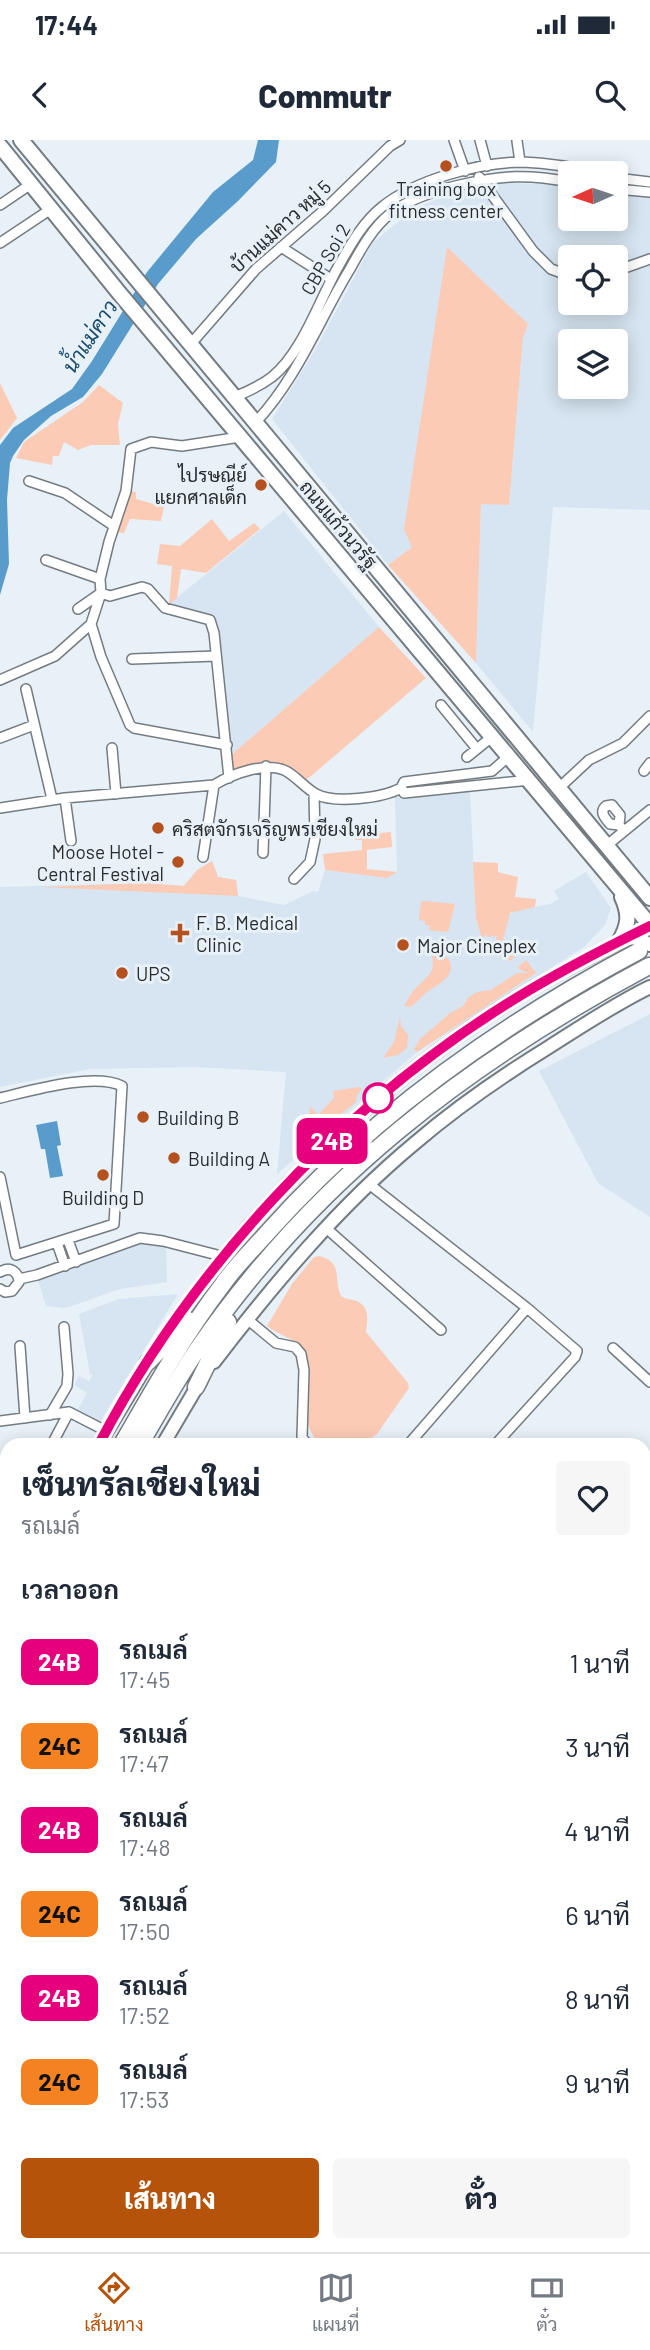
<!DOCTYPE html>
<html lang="th">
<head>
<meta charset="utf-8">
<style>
  body { margin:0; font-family:Barlow,Sarabun,sans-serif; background:#f6f6f7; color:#1f2937; height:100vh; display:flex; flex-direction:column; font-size:26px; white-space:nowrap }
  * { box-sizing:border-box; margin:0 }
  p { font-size:23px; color:#747a83 }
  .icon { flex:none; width:38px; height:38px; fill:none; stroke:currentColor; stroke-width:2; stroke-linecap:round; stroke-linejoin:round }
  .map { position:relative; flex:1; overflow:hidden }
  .panel { position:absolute; left:0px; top:1298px; width:651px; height:814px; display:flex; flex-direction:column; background:#fff; border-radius:21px 21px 0 0; box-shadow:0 4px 18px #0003 }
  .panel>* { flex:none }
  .badge { padding:0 14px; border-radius:10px; font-size:24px; line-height:46px }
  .needle { width:46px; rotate:267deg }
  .buttons { position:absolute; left:558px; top:21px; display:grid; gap:14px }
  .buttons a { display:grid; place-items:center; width:70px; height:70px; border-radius:7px; background:#fff; box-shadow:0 4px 18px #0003; font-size:35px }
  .map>.badge { position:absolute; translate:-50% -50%; box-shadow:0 0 0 4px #fff }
  h2 { padding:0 21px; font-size:26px; line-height:63px }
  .round { display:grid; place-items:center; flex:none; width:74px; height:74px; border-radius:7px; background:#f6f6f7 }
  .head { display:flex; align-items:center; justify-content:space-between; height:119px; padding:0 21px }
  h1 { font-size:33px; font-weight:800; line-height:52px }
  .primary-button { display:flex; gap:14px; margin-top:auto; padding:14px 21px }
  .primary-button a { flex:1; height:80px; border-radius:7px; background:#b45309; color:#fff; font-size:28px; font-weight:800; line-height:80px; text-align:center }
  .primary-button a+a { background:#f6f6f7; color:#1f2937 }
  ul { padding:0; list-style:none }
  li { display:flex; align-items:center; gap:21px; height:84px; padding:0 21px }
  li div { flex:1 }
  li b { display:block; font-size:26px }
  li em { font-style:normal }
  li .badge { min-width:77px; font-weight:700; text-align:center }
  .status { display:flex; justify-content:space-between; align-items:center; height:49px; padding:0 35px; background:#fff; direction:ltr }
  .status svg { height:19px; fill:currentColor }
  header { display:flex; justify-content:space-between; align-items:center; height:91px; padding:0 21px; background:#fff; font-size:32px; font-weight:800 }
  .tab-bar { display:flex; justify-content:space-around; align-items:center; height:98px; border-top:2px solid #e0e1e3; background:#fff; font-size:19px; color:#747a83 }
  .tab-bar a { display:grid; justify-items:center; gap:4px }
  .tab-bar .current { color:#b45309 }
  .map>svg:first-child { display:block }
  .built { fill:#d6e5f1; fill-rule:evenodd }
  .green { fill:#fccbb6 }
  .water { fill:#599ccc }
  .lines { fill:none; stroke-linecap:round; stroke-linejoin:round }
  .highway-tunnel { stroke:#c2cad0; stroke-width:16; stroke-dasharray:16 8; stroke-linecap:butt }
  .street-casing { stroke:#747c82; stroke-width:12 }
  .secondary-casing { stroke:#747c82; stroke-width:16 }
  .primary-casing { stroke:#747c82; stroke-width:18 }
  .highway-casing { stroke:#747c82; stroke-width:19 }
  .street { stroke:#fff; stroke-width:9 }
  .secondary { stroke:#fff; stroke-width:12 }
  .primary { stroke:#fff; stroke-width:14 }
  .highway { stroke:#fff; stroke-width:16 }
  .line-casing { stroke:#fff; stroke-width:16 }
  .line { stroke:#e6007e; stroke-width:10 }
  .poi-dot { fill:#b5511f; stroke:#e8f1f8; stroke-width:2.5 }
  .stop-dot { fill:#fff; stroke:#e6007e; stroke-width:3.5 }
  .labels { text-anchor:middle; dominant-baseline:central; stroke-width:6; stroke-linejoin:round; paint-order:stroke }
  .poi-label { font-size:19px; fill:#282c2e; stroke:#e8f1f8; text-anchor:start }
  .street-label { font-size:19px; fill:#282c2e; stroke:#e8f1f8 }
  .water-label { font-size:21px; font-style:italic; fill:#194b6d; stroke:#e8f1f8 }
</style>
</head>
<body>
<div class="status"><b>17:44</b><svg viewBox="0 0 49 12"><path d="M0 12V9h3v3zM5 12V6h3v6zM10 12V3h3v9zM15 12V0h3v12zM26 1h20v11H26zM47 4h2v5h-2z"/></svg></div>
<header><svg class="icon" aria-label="back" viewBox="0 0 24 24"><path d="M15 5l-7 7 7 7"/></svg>Commutr<svg class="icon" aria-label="search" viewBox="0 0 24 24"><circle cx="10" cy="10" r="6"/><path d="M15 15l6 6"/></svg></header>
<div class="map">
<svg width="650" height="2112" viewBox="0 0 650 2112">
  <rect width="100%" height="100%" fill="#e8f1f8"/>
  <path class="built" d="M 505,43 L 570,45 L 570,79 L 616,79 L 616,53 L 650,57 L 650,370 L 553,367 L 533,592 L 476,523 L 481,363 L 509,365 L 523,197 L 528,183 L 412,407 L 388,425 L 272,279 L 314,212 L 373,102 L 416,68 L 456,51 ZM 570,117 L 616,117 L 616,163 L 570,163 ZM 570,201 L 616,201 L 616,247 L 570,247 Z
    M 284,371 L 379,487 L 230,616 L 213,475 L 169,464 Z
    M 470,648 L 476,779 L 482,797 L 514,771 L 550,764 L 559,759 L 554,751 L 586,732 L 611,768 L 605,785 L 584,807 L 417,912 L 277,1034 L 286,932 L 196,927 L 90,929 L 0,947 L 0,747 L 145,743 L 184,746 L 197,730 L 212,721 L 218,737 L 236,740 L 238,756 L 284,765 L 313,751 L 318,752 L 325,730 L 387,738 L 397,732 L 395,657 Z
    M 650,874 L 650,1077 L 598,1043 L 539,931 Z
    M 141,1102 L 166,1104 L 167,1142 L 120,1149 L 66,1168 L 46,1166 L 38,1140 Z
    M 178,1154 L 100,1282 L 78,1269 L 87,1253 L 74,1245 L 79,1236 L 89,1241 L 93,1235 L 90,1234 L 79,1174 L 119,1159 Z
    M 25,2105 L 214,2105 L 214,2112 L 25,2112 Z"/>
  <path class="green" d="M 447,107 L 528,184 L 523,197 L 509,365 L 481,364 L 476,523 L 388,425 L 412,407 L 404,389 Z
    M 0,243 L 17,278 L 0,300 Z
    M 99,245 L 123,263 L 118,284 L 120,305 L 91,305 L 78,310 L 64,302 L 59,316 L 53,316 L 52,325 L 16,318 L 24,302 L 83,262 Z
    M 129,351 L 136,352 L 136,359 L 164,367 L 161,381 L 130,379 L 124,393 L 117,392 Z
    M 212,379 L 229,401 L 254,383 L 260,389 L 206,433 L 181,429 L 177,458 L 169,464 L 172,426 L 157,424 L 160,404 L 180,406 Z
    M 379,487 L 426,538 L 304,642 C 277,618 265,622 232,630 L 230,616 Z
    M 391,692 L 392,707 L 367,710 L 367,729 L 397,732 L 387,738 L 325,730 L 323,714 L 362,710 L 362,700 L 355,700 L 355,695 Z
    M 212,721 L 218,737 L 236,740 L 238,756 L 41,747 L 145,743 L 184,746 L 197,730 Z
    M 473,722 L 498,723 L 498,732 L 518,737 L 515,757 L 536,759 L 535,767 L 510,773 L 502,804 L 516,815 L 510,821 L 493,811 L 497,796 L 487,797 L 487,794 L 482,798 L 476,779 Z
    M 424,761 L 455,764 L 448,792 L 429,790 L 430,786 L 425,785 L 425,781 L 419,780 L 421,762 Z
    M 435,812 C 447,814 456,824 448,836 C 443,843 432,848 426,853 C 420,858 417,863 410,867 L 404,866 C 408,859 412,851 418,846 C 429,835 435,833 432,816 Z
    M 526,820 L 536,833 L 417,912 L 414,909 L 420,899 L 450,873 L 463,866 L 468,858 L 477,852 L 491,850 L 517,833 L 528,833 L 517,828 Z
    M 400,877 L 401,886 L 408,895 L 407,908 L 398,915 L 383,918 L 394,902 Z
    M 359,947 L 362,949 L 357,955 L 356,962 L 308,1001 L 310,966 L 318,975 L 334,958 L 333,951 Z
    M 319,1116 C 344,1122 333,1139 341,1156 C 347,1160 352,1159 357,1161 C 371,1168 367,1180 366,1192 L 408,1243 L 409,1248 L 377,1294 L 361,1305 L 321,1305 C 288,1274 322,1229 300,1206 C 292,1198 277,1194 267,1186 L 292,1144 L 314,1117 Z"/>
  <path class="water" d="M 258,0 L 279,0 L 276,22 L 238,61 L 196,99 L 158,144 L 102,234 L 83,257 L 51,276 L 24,300 L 13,316 L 10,323 L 7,360 L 9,424 L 0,455 L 0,305 L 13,288 L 72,249 L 92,221 L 147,132 L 213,52 L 253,20 Z
    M 57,981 L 61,1005 L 57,1006 L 63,1036 L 50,1038 L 45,1009 L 41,1009 L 36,985 Z"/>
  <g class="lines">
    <path class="highway-tunnel" d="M 3,1789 L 7,1742"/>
    <defs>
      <path id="street" d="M 454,0 L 465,31
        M 480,0 L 487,26
        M 517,1 L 520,22
        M 479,37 L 533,111 L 551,129 L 570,136
        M 616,38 L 650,42
        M 616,49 L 650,52
        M 0,65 L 31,44
        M 0,103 L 51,69
        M 281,107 L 331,139
        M 616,131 L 650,119
        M 189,206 L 256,129 L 323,71 L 390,6 L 400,0
        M 234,257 C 247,252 260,246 272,237 C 302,213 319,161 338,127 C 350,106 362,83 382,67 C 415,40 480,22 523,22 C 547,23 573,27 597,33
        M 255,283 C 297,239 319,180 350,129 C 361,109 373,87 391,73 C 409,59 438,50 460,45 C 502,35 528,34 570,42
        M 29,341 L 65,353 L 114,386
        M 46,420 L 100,439
        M 78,469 L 101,453 L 110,456 L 142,447 L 148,449 L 165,468 L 210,480 L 214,493 L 229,638
        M 132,519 L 216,516
        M 0,540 L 55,516 L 91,484
        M 26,549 L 52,659
        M 441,565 L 477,609
        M 0,598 L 34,585
        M 227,605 L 134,588 L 130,585 L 101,517 L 91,484 L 101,453 L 100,439 L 109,402 L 126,351 L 131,309 L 151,302 L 182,306 L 240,297
        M 112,608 L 116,654
        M 509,616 L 492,631 L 404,642 L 401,648 L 404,653 L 530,640
        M 467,617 L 493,596
        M 644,631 L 650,623
        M 559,648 L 589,620 L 623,603 L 650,576
        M 65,658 L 71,701
        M 0,668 L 65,658 L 214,645 C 232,634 266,621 286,631 C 297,637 305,648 316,654 C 334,664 383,658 401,648
        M 619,685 L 620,675 L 612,665 L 606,666 C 599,672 605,678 610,684 L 619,685 L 624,691
        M 606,706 L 650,670
        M 263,713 L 266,626
        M 203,717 L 214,645
        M 294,739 L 310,722 L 315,699 L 314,653
        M 0,958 C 30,951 94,932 122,946 L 114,1084 L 16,1115 L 0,1037
        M 369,1044 L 527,1168 L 577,1211 L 575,1217 L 494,1306
        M 326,1088 L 441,1190
        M 68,1100 L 76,1122
        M 57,1103 L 65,1126
        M 0,1132 C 10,1126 18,1131 19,1142 L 12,1151 L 5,1152 L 0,1149
        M 19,1139 L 37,1135 L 140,1098 L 163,1101 L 225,1117
        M 247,1179 L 276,1203 L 295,1207 L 301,1214 L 304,1230 L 302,1297 L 308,1306
        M 20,1206 L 25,1278
        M 613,1208 L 650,1242
        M 50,1275 L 67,1246 L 68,1234 L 64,1187
        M 0,1281 L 69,1272 L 106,1291
        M 51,1306 L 69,1272
        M 407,1306 L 527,1168
        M 0,1328 L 7,1328
        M 644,1342 L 650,1342
        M 644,1440 L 650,1440
        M 0,1508 L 7,1508
        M 644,1726 L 650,1725
        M 644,1927 L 650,1921
        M 644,1991 L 650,1993
        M 644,2102 L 650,2103
        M 336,2112 L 338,2105
        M 410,2112 L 434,2109 L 435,2105"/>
      <path id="secondary" d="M 627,798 L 641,799 L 650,805
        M 164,1198 C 249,1069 374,947 505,865 C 551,836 601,811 650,786
        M 214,1222 C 274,1144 339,1066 415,1003 C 457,967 502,936 549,907 C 582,886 615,864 650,847
        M 98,1306 L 152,1216
        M 162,1306 L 201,1240
        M 644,1555 L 650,1558
        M 0,1556 L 7,1532
        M 0,1709 L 7,1709
        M 0,1727 L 7,1727
        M 0,1749 L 7,1749
        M 0,1761 L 7,1764
        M 11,2112 L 11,2105"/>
      <path id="primary" d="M 21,0 L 650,758
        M 0,6 L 120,154 L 650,785
        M 619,802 C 629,785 630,775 622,757"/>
      <path id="highway" d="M 148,1222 L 188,1180
        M 196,1247 L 228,1182
        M 121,1306 C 153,1250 184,1195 223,1144 C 236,1125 253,1109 268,1092 C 373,974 501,884 639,811
        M 139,1306 C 158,1274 176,1241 197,1210 C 314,1039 469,922 649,826
        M 0,1663 L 7,1627
        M 0,1894 L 3,1789"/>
    </defs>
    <use href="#street" class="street-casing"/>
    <use href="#secondary" class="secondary-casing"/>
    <use href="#primary" class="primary-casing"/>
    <use href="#highway" class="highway-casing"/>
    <use href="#street" class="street"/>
    <use href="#secondary" class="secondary"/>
    <use href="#primary" class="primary"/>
    <use href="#highway" class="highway"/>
  </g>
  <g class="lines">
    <defs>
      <path id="line" d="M 98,1306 C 190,1130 338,970 505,865 C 551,836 601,810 650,786"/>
    </defs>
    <use href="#line" class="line-casing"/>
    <use href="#line" class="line"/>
  </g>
  <g class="poi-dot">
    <circle cx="446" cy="26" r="7"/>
    <circle cx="261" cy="345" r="7"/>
    <circle cx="158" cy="688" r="7"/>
    <circle cx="178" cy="722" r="7"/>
    <path d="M176.5 782.5h7v7h7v7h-7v7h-7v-7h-7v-7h7z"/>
    <circle cx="403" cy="805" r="7"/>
    <circle cx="122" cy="833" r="7"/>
    <circle cx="143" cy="977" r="7"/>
    <circle cx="174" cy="1018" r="7"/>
    <circle cx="103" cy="1035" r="7"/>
  </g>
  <circle class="stop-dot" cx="378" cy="958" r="14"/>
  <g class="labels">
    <g class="poi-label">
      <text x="446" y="48" text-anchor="middle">Training box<tspan x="446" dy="22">fitness center</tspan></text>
      <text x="247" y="334" text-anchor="end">ไปรษณีย์<tspan x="247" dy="22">แยกศาลเด็ก</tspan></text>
      <text x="172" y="688">คริสตจักรเจริญพรเชียงใหม่</text>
      <text x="164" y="711" text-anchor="end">Moose Hotel -<tspan x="164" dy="22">Central Festival</tspan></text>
      <text x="196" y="782">F. B. Medical<tspan x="196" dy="22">Clinic</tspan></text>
      <text x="417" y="805">Major Cineplex</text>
      <text x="136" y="833">UPS</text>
      <text x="157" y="977">Building B</text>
      <text x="188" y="1018">Building A</text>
      <text x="103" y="1057" text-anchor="middle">Building D</text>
    </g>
    <g class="street-label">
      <text transform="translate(280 86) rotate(-42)">บ้านแม่คาว หมู่ 5</text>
      <text transform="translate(325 119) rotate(-60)">CBP Soi 2</text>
      <text transform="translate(339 384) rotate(50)">ถนนแก้วนวรัฐ</text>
    </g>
    <g class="water-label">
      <text transform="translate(89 196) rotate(-57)">น้ำแม่คาว</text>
    </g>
  </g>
</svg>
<div class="buttons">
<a><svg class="needle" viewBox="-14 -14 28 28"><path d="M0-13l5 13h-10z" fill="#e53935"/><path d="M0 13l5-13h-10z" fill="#747a83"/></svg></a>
<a><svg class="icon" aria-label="locate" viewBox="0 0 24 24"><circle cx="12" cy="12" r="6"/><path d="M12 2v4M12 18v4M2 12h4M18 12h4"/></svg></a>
<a><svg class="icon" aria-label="layers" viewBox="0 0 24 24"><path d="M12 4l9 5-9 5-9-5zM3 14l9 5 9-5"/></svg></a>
</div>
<b class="badge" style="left:332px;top:1001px;background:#e6007e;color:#fff">24B</b>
<section class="panel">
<div class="head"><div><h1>เซ็นทรัลเชียงใหม่</h1><p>รถเมล์</p></div><a class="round"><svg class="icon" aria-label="heart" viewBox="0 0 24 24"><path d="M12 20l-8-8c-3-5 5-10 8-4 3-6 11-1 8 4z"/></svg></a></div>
<h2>เวลาออก</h2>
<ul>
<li><span class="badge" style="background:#e6007e;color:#fff">24B</span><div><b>รถเมล์</b><p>17:45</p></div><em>1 นาที</em></li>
<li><span class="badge" style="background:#f58220;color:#111">24C</span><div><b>รถเมล์</b><p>17:47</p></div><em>3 นาที</em></li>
<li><span class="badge" style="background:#e6007e;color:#fff">24B</span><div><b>รถเมล์</b><p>17:48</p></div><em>4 นาที</em></li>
<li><span class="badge" style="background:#f58220;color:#111">24C</span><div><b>รถเมล์</b><p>17:50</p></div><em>6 นาที</em></li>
<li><span class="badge" style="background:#e6007e;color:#fff">24B</span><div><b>รถเมล์</b><p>17:52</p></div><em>8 นาที</em></li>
<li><span class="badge" style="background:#f58220;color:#111">24C</span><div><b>รถเมล์</b><p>17:53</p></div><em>9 นาที</em></li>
</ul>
<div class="primary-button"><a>เส้นทาง</a><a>ตั๋ว</a></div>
</section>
</div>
<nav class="tab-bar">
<a class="current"><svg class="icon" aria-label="directions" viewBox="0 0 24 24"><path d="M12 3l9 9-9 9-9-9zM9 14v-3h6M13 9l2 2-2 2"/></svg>เส้นทาง</a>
<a><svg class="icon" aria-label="map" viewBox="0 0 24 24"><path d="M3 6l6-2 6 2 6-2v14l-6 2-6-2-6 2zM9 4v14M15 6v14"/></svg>แผนที่</a>
<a><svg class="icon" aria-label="tickets" viewBox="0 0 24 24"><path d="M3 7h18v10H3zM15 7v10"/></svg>ตั๋ว</a>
</nav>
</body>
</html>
